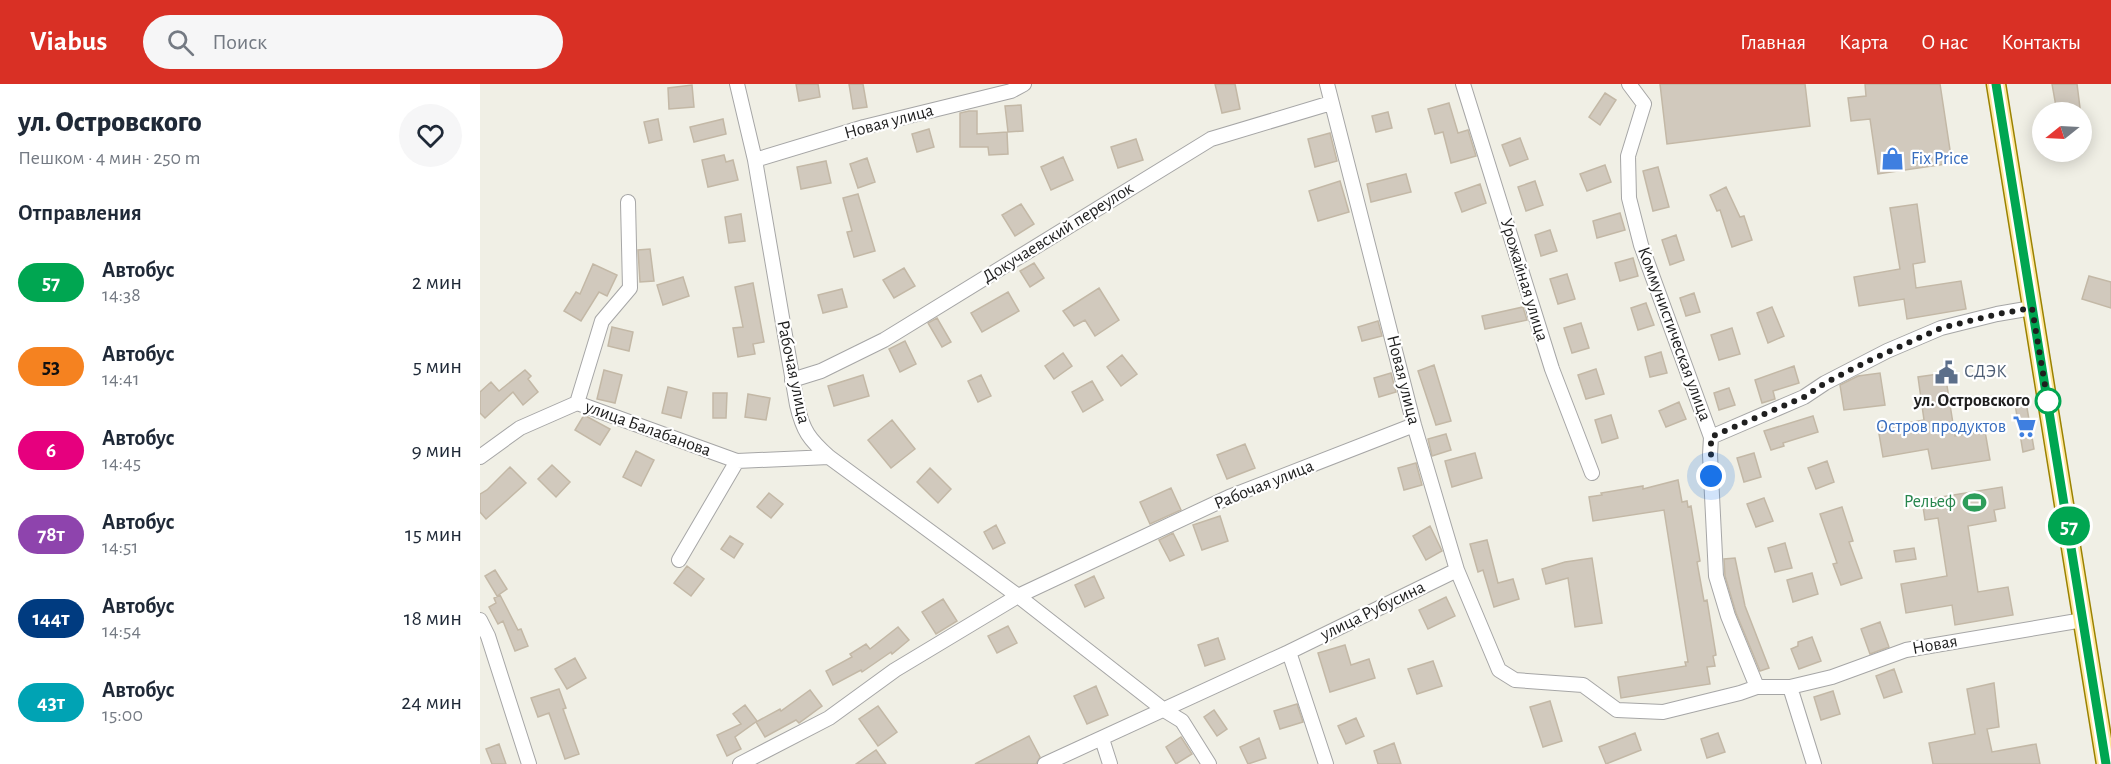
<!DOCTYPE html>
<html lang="ru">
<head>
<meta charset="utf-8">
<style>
  body { margin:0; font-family:"Alegreya Sans",sans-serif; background:#f6f6f7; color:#1f2937; height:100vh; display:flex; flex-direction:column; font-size:22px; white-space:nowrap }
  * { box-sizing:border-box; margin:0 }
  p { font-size:20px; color:#747a83 }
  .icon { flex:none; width:33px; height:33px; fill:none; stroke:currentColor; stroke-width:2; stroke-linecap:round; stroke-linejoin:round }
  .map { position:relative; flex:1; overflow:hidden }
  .panel { display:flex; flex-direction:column; background:#fff; width:480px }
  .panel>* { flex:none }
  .badge { padding:0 12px; border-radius:20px; font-size:21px; line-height:39px }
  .needle { width:39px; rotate:252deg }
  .tools { position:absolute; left:1552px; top:18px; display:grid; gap:12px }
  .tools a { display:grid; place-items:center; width:60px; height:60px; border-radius:50%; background:#fff; box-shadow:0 3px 15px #0003; font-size:30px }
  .you { position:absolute; width:30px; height:30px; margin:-15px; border:4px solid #fff; border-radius:50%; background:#1a73e8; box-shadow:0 0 0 9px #1a73e833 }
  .map>.badge { position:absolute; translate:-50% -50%; box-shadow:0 0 0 3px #fff }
  h2 { padding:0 18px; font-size:22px; line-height:54px }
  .round { display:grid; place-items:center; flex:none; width:63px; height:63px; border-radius:32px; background:#f6f6f7 }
  .head { display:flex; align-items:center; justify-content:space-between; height:102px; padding:0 18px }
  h1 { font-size:28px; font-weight:800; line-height:45px }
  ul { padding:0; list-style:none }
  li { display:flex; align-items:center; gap:18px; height:84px; padding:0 18px }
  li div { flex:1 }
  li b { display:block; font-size:22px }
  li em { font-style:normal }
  li .badge { min-width:66px; font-weight:700; text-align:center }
  header { display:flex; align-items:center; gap:36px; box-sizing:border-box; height:84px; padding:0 30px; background:#d93025; color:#fff }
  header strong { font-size:28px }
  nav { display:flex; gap:33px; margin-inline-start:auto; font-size:21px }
  .search { width:420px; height:54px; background:#f6f6f7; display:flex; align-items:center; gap:15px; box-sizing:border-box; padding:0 21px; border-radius:33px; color:#747a83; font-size:22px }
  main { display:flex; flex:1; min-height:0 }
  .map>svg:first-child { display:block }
  .building { fill:#d1c9bd; stroke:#c3b8a6; stroke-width:1.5 }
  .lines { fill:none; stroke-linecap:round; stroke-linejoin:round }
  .minor-casing { stroke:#a6a6a6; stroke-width:16 }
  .major-casing { stroke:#9a8200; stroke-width:21 }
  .minor { stroke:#fff; stroke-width:14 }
  .major { stroke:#ffe69b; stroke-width:18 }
  .line-casing { stroke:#fff; stroke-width:14 }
  .line { stroke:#00a651; stroke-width:9 }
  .walk { stroke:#1f1f1f; stroke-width:6; stroke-dasharray:0 10.8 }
  .stop-dot { fill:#fff; stroke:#00a651; stroke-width:3 }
  .labels { text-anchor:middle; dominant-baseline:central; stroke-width:4.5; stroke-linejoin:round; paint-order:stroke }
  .street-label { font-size:18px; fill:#1f1f1f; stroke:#fff }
  .shop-label { font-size:18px; fill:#366cbe; stroke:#fff; text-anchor:start }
  .service-label { font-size:18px; fill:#4e5e75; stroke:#fff; text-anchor:start }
  .stop-label { font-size:18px; font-weight:bold; fill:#1f1f1f; stroke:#fff; text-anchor:end }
  .leisure-label { font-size:18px; fill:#27864d; stroke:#fff; text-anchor:end }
</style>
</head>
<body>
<header>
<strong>Viabus</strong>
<div class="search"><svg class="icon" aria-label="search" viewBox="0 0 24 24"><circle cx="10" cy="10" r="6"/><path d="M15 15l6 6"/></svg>Поиск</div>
<nav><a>Главная</a><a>Карта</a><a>О нас</a><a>Контакты</a></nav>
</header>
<main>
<section class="panel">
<div class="head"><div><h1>ул. Островского</h1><p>Пешком · 4 мин · 250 m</p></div><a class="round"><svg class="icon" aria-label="heart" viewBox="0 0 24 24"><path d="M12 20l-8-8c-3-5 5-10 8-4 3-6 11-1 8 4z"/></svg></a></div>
<h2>Отправления</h2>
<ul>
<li><span class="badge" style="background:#00a651;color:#fff">57</span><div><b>Автобус</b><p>14:38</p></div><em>2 мин</em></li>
<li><span class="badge" style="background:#f58220;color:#111">53</span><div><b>Автобус</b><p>14:41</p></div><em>5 мин</em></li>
<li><span class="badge" style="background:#e6007e;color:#fff">6</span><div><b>Автобус</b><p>14:45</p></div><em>9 мин</em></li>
<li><span class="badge" style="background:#8e44ad;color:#fff">78т</span><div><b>Автобус</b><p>14:51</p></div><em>15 мин</em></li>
<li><span class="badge" style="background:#003b80;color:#fff">144т</span><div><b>Автобус</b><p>14:54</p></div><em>18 мин</em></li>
<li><span class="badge" style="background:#00a3b4;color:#fff">43т</span><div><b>Автобус</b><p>15:00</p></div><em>24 мин</em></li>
</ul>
</section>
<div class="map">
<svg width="1631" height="680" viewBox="0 0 1631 680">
  <rect width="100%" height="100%" fill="#f0efe5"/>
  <path class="building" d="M 316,0 L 338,0 L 340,13 L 319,17 Z
    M 369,0 L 383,0 L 387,23 L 373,25 Z
    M 735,0 L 755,0 L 760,25 L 742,29 Z
    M 1180,0 L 1325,0 L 1330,42 L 1187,60 Z
    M 1385,0 L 1460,0 L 1472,79 L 1398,90 L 1390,35 L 1371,37 L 1368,14 L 1386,12 Z
    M 1572,0 L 1597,0 L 1600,24 L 1577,28 Z
    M 212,1 L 214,23 L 189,25 L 188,4 Z
    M 1125,9 L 1136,16 L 1120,41 L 1109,33 Z
    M 969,19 L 978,49 L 988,46 L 996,72 L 971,79 L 963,48 L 955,50 L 948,25 Z
    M 541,21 L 543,47 L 528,48 L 525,22 Z
    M 489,27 L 497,27 L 497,50 L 527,48 L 528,70 L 509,71 L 508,63 L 480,63 L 480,29 Z
    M 908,28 L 912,44 L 896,48 L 892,32 Z
    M 178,35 L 182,56 L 169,59 L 164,38 Z
    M 243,35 L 246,50 L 214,58 L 210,43 Z
    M 449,45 L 454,63 L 437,68 L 432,50 Z
    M 850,49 L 857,77 L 835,83 L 828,55 Z
    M 1040,54 L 1048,75 L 1030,82 L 1022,61 Z
    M 656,55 L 663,76 L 638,84 L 631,63 Z
    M 244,71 L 246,78 L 253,76 L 258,96 L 228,103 L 222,76 Z
    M 583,73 L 593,96 L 571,106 L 561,83 Z
    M 387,74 L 395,98 L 378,104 L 370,80 Z
    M 346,77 L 351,99 L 321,105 L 317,83 Z
    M 1125,81 L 1131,98 L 1107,107 L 1100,90 Z
    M 1178,83 L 1189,123 L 1173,127 L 1163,87 Z
    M 926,90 L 931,108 L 891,118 L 887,100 Z
    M 860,97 L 869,128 L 838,137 L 829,107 Z
    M 1055,97 L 1063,121 L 1046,127 L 1038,103 Z
    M 1000,100 L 1006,119 L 982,128 L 975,109 Z
    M 1246,103 L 1260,133 L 1264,132 L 1272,156 L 1252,163 L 1240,126 L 1237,127 L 1230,111 Z
    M 378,110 L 395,167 L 374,173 L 367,148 L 372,147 L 363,114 Z
    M 541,120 L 554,140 L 535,152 L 522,131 Z
    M 1437,120 L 1445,178 L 1433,180 L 1436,204 L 1481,197 L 1486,225 L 1427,235 L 1424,215 L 1379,222 L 1374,193 L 1420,185 L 1410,124 Z
    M 1140,129 L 1145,146 L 1117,154 L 1113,137 Z
    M 261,130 L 265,157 L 249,159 L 245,133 Z
    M 1070,146 L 1077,167 L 1061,172 L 1055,151 Z
    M 1196,151 L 1204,176 L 1190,181 L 1182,156 Z
    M 170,165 L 174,197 L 160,198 L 158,166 Z
    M 1153,174 L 1158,192 L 1140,197 L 1135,179 Z
    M 554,179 L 564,194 L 550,203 L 540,187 Z
    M 113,180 L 137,191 L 127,212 L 119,208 L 101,237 L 84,227 L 96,208 L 100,210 Z
    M 424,184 L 435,202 L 414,214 L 403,196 Z
    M 1087,190 L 1095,215 L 1078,220 L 1070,195 Z
    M 1609,192 L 1631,198 L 1631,224 L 1602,215 Z
    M 203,193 L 209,212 L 183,221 L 177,201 Z
    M 273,199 L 284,258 L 273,260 L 275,270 L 258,273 L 253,244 L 263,243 L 255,203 Z
    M 619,204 L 639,236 L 615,252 L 605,236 L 594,242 L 583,227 Z
    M 362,205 L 367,223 L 343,229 L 338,211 Z
    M 528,208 L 539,227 L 502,248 L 491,229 Z
    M 1214,209 L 1220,228 L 1206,232 L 1200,214 Z
    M 1166,219 L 1174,241 L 1158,246 L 1151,224 Z
    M 1043,223 L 1047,236 L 1005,245 L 1002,232 Z
    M 1292,223 L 1304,252 L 1288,259 L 1277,229 Z
    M 457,234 L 471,258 L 462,263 L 448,239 Z
    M 898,237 L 902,252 L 882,257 L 878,243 Z
    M 1101,239 L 1109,264 L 1092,269 L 1084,244 Z
    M 132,243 L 153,248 L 149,267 L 128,262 Z
    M 1252,244 L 1260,270 L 1239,276 L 1231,251 Z
    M 425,257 L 436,280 L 420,288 L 409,265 Z
    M 1181,268 L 1187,289 L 1170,293 L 1165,273 Z
    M 583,269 L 592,282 L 574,295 L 565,282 Z
    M 642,271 L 657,290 L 641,302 L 627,283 Z
    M 954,281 L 971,337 L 956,341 L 938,287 Z
    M 1314,282 L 1319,299 L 1293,307 L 1295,315 L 1282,319 L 1275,296 Z
    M 1116,285 L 1124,310 L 1106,315 L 1098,291 Z
    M 45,286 L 51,292 L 48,295 L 58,308 L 43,321 L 33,308 L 5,334 L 0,329 L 0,308 L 11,298 L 19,307 Z
    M 124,286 L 142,291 L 135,319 L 117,315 Z
    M 911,289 L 916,308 L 899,313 L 894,294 Z
    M 1400,289 L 1405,321 L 1364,326 L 1360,301 L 1378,292 Z
    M 1465,289 L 1475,352 L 1505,347 L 1510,376 L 1452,385 L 1448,365 L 1403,373 L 1398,344 L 1444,336 L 1438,293 Z
    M 383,291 L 389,312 L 354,322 L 348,302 Z
    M 501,291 L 511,312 L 498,318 L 488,297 Z
    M 612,297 L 623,316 L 603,328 L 592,308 Z
    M 188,303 L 207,308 L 201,334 L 182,329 Z
    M 1249,304 L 1255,321 L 1239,326 L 1234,309 Z
    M 233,309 L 247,309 L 246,334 L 233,334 Z
    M 268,310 L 290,314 L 286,336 L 265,333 Z
    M 1199,318 L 1206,335 L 1186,343 L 1179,327 Z
    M 1546,318 L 1554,365 L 1543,368 L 1535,320 Z
    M 104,331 L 130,345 L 120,361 L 95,346 Z
    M 1131,331 L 1138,354 L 1122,359 L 1115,336 Z
    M 1333,332 L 1338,348 L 1303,359 L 1304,362 L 1291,366 L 1284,347 Z
    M 412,336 L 435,365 L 411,384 L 388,356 Z
    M 966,350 L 971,366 L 952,372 L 948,355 Z
    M 765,360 L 775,384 L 747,395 L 737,371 Z
    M 156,367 L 174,376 L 161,402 L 143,393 Z
    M 995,369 L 1002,394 L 972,403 L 965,377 Z
    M 1274,369 L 1281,393 L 1264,398 L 1257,374 Z
    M 1347,377 L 1354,398 L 1336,405 L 1328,384 Z
    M 936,379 L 942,401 L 924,406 L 918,384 Z
    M 72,381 L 90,398 L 76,413 L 58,395 Z
    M 30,383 L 46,399 L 6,435 L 0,428 L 0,410 L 7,406 Z
    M 450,384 L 471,405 L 458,419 L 437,398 Z
    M 1198,396 L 1202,418 L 1207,417 L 1208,423 L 1211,422 L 1220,477 L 1217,478 L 1224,517 L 1227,516 L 1236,571 L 1233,572 L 1235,582 L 1227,583 L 1230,600 L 1141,614 L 1138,593 L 1206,582 L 1205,578 L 1208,578 L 1184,426 L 1113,437 L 1109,413 L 1122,411 L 1121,409 L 1163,402 L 1163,405 Z
    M 1522,403 L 1525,424 L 1514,426 L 1516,437 L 1488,442 L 1498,508 L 1528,503 L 1533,531 L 1475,541 L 1472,521 L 1426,529 L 1421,500 L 1467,492 L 1458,434 L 1445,436 L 1442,416 Z
    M 691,404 L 701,426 L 670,440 L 660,418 Z
    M 289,409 L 303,420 L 291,434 L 277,423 Z
    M 1284,414 L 1293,437 L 1276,443 L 1267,420 Z
    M 1362,423 L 1373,457 L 1369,458 L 1382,494 L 1361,501 L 1353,480 L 1357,479 L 1340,430 Z
    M 740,432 L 748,457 L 722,466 L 713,441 Z
    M 516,441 L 525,459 L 513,465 L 504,448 Z
    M 950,442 L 962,467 L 946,476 L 933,452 Z
    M 693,449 L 704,471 L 690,477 L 679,456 Z
    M 250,452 L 263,460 L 254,474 L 241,465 Z
    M 1007,456 L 1018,499 L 1033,495 L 1039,515 L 1014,523 L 1003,486 L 998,488 L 990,460 Z
    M 1305,459 L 1312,484 L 1295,488 L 1288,464 Z
    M 1434,464 L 1436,475 L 1416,478 L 1414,467 Z
    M 1112,474 L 1122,539 L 1095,543 L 1088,494 L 1066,500 L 1062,485 L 1085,478 Z
    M 1255,474 L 1265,522 L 1289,584 L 1280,587 L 1256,529 L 1245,492 L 1244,475 Z
    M 207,482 L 224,495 L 211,512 L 194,499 Z
    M 15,486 L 27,505 L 17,512 L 5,492 Z
    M 1332,489 L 1338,510 L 1313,518 L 1307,496 Z
    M 614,492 L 624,514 L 605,523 L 595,501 Z
    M 20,511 L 38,546 L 41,545 L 48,562 L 35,567 L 23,537 L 18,540 L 9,523 L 16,519 L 14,514 Z
    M 966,513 L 975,532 L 948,545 L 939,526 Z
    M 463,515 L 477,537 L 456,550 L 442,528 Z
    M 1400,538 L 1409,563 L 1390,570 L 1381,545 Z
    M 528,542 L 537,559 L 517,569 L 508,552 Z
    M 418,543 L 429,556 L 412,570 L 411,568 L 382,588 L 381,586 L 353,601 L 346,587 L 372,573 L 370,570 L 386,560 L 390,565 Z
    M 1332,553 L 1341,577 L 1319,585 L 1311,565 L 1318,562 L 1318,558 Z
    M 738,554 L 745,575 L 725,582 L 718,561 Z
    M 865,561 L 871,581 L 889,575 L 895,594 L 850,608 L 838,569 Z
    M 95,574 L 106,594 L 87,605 L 75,585 Z
    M 953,577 L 962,602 L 937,610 L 928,585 Z
    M 1414,585 L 1422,608 L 1404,614 L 1396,592 Z
    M 1514,599 L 1519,643 L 1507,645 L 1512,668 L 1556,660 L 1560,680 L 1453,680 L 1449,659 L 1495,650 L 1487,605 Z
    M 616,602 L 628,631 L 607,640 L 594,612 Z
    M 79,605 L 86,624 L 83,625 L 99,670 L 85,675 L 69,629 L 58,633 L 51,614 Z
    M 330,606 L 342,622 L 319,639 L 316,636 L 285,653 L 276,638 L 300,625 L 301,627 Z
    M 1353,607 L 1360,630 L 1341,636 L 1334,613 Z
    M 1070,617 L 1082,657 L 1063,663 L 1050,623 Z
    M 817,620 L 823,638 L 800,645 L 794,627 Z
    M 265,621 L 277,637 L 255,653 L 261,665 L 247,672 L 237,651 L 261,640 L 253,630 Z
    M 398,622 L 417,648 L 398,662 L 379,635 Z
    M 734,626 L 747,645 L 737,652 L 724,633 Z
    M 876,634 L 884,652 L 866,660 L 858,642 Z
    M 1155,649 L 1161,666 L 1126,680 L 1119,663 Z
    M 1238,649 L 1245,668 L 1227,674 L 1221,655 Z
    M 549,652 L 560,673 L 556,680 L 495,680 Z
    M 701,653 L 712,670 L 696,680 L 686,663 Z
    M 779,654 L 786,674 L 768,680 L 760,663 Z
    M 914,659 L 921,680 L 898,680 L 894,667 Z
    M 19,660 L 26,680 L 12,680 L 6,665 Z
    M 396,666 L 406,680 L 376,680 Z"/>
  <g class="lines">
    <defs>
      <path id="minor" d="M 257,0 L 275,76 L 317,321 C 323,347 329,355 349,373 L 538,512 L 684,626 L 702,637 L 729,680
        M 847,0 L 934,341 L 977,486 L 1019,586 L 1035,596 L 1103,601 L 1137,626 L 1183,628 L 1260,609 L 1277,603
        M 983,0 L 1072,285 L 1112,389
        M 1149,0 L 1164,20 L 1148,72 L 1149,114 L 1161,161 L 1231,353 L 1230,371 L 1236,492 L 1248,532 L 1277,603 L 1310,603 L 1334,680
        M 275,76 L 384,43 L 531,7 L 544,0
        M 312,296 L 341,287 L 404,256 L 731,55 L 851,19
        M 97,319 L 122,237 L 150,204 L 148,118
        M 1231,353 L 1324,313 L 1345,299 L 1407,267 L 1461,244 L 1517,230 L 1552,224
        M 0,373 L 40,344 L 97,319 L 257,377 L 349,373
        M 199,476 L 257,377
        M 0,536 L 8,552 L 49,680
        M 1310,603 L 1352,593 L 1426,566 L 1603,536
        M 622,655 L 630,680
        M 260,680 L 349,634 L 415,586 L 538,512 L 749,413 L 934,341
        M 565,680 L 809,568
        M 846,680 L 809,568 L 977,486"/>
      <path id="major" d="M 1516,0 L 1626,680"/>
    </defs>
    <use href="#minor" class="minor-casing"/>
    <use href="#major" class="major-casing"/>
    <use href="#minor" class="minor"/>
    <use href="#major" class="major"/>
  </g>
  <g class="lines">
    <defs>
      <path id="line" d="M 1516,0 L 1626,680"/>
    </defs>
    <use href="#line" class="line-casing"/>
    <use href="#line" class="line"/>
    <path class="walk" d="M 1231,392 L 1231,353 L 1324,313 L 1345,299 L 1386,278 L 1461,244 L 1518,230 L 1552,224 L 1569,325 L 1568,317"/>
  </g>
  <defs>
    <symbol id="shop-bare" viewBox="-9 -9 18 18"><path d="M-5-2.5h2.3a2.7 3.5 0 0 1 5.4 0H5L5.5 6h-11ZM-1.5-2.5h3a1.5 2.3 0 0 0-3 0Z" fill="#3f7fe0" stroke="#fff" stroke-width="2.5" paint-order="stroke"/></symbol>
    <symbol id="civic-bare" viewBox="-9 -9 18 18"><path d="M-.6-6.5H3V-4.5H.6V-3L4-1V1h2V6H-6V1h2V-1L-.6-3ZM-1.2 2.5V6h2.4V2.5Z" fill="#5c6f8a" stroke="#fff" stroke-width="2.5" paint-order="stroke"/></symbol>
    <symbol id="supermarket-bare" viewBox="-9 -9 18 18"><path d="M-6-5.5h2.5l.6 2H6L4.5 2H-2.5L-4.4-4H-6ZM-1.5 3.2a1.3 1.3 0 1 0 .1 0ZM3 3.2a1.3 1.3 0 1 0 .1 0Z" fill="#3f7fe0" stroke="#fff" stroke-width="2.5" paint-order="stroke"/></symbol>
    <symbol id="stadium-bare" viewBox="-9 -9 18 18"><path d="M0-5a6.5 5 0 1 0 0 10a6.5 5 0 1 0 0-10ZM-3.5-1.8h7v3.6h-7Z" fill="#2e9e5b" stroke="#fff" stroke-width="2.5" paint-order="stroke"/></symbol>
  </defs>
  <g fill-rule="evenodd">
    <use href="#shop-bare" x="1396" y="58" width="33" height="33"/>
    <use href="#civic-bare" x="1450" y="272" width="33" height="33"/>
    <use href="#supermarket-bare" x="1528" y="326" width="33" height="33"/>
    <use href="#stadium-bare" x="1478" y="402" width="33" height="33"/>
  </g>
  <circle class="stop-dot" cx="1568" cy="317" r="12"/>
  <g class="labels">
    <g class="street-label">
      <text transform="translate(409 38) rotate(-15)">Новая улица</text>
      <text transform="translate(578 149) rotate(-32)">Докучаевский переулок</text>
      <text transform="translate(1044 196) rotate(73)">Урожайная улица</text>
      <text transform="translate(1194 250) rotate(70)">Коммунистическая улица</text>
      <text transform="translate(313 288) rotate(78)">Рабочая улица</text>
      <text transform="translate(923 296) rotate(76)">Новая улица</text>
      <text transform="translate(168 345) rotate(20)">улица Балабанова</text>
      <text transform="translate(784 401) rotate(-22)">Рабочая улица</text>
      <text transform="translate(893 527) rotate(-26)">улица Рубусина</text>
      <text transform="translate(1455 561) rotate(-10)">Новая</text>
    </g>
    <g class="shop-label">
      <text x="1431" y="75">Fix Price</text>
      <text x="1526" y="343" text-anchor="end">Остров продуктов</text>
    </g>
    <g class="service-label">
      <text x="1484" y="288">СДЭК</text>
    </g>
    <g class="stop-label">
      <text x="1550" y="317">ул. Островского</text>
    </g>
    <g class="leisure-label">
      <text x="1476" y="418">Рельеф</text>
    </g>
  </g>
</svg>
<div class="tools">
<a><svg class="needle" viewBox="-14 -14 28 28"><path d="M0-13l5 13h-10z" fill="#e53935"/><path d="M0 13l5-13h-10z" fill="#747a83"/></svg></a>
</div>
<div class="you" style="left:1231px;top:392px"></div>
<b class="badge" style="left:1589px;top:442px;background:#00a651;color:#fff">57</b>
</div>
</main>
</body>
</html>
